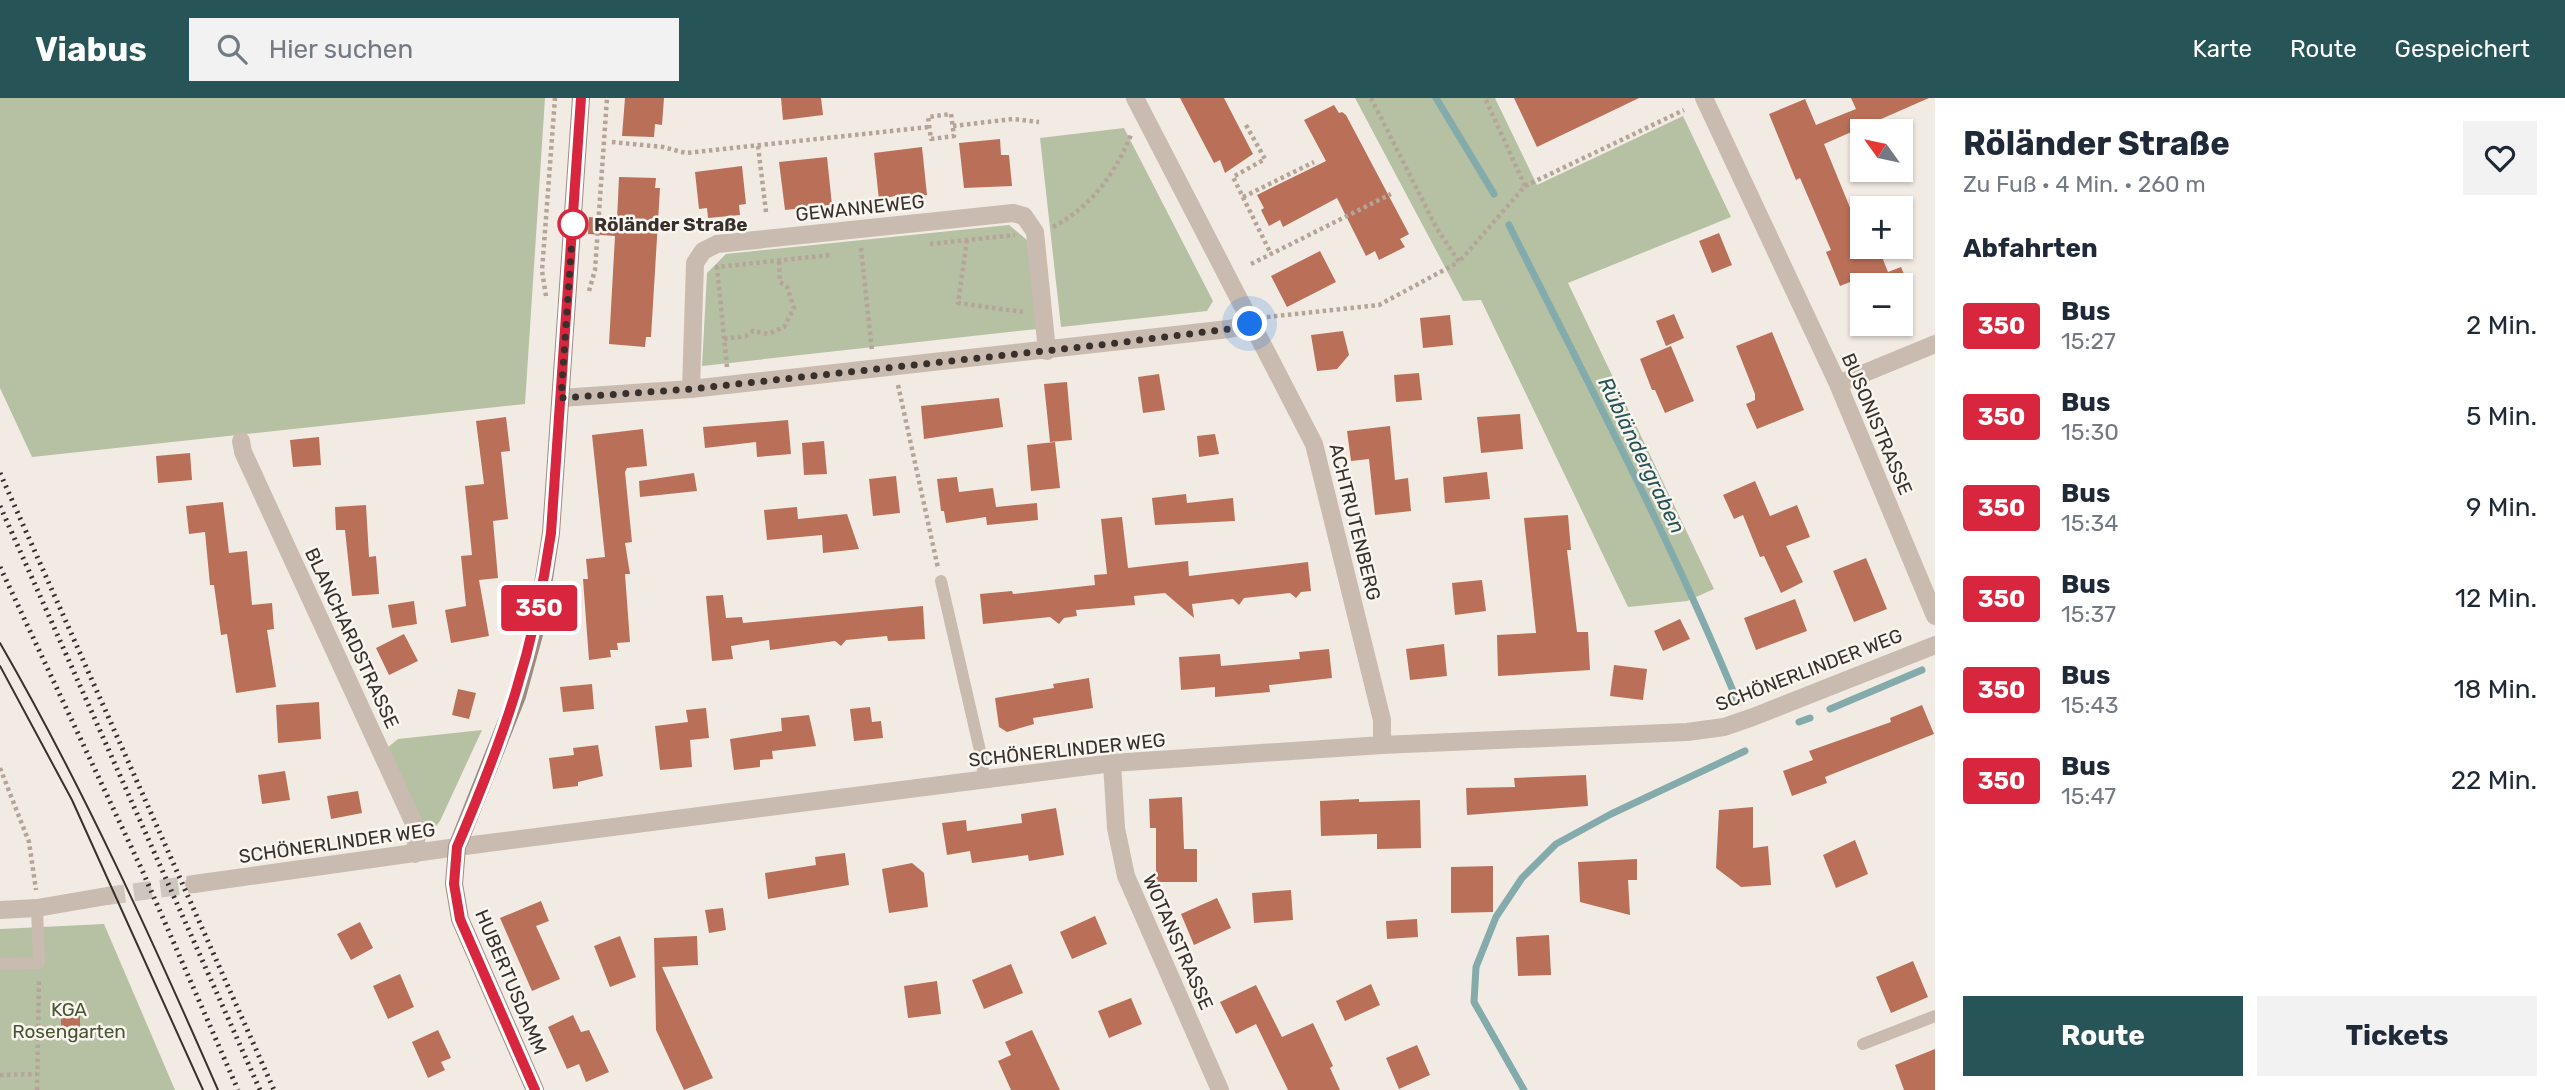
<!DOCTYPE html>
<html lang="de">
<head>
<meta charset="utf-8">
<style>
  body { margin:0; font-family:Rubik,sans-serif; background:#f2f2f3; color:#1f2937; height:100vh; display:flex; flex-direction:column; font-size:26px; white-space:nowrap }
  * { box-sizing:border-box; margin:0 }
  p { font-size:23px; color:#747a83 }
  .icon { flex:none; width:38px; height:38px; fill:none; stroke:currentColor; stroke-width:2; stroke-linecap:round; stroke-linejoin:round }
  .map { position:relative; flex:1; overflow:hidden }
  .sheet { display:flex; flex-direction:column; background:#fff; width:630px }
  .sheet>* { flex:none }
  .badge { padding:0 14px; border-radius:5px; font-size:24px; line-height:46px }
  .needle { width:46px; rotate:303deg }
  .buttons { position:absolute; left:1850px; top:21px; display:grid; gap:14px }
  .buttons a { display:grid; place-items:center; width:63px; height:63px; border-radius:0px; background:#fff; box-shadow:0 2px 5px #0004; font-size:35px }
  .you { position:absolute; width:35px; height:35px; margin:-18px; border:5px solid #fff; border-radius:50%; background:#1a73e8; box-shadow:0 0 0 10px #1a73e833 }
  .map>.badge { position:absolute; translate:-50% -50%; box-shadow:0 0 0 4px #fff }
  h2 { padding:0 28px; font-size:26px; line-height:63px }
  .round { display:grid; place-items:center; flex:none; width:74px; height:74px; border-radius:0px; background:#f2f2f3 }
  .headline { display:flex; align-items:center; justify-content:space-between; height:119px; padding:0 28px }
  h1 { font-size:33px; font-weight:700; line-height:52px }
  .cta { display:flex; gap:14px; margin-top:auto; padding:14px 28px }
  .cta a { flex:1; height:80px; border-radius:0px; background:#265457; color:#fff; font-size:28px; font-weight:700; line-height:80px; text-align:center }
  .cta a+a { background:#f2f2f3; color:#1f2937 }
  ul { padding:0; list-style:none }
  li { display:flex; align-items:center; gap:21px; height:91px; padding:0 28px }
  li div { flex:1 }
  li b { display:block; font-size:26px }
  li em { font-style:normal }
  li .badge { min-width:77px; font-weight:700; text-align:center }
  header { display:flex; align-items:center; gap:42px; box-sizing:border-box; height:98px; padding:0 35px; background:#265457; color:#fff }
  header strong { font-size:33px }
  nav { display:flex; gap:38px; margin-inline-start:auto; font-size:24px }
  .search { width:490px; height:63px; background:#f2f2f3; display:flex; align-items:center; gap:18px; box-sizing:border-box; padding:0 24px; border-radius:0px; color:#747a83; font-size:26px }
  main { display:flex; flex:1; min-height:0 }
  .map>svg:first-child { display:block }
  .green { fill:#b6c0a3 }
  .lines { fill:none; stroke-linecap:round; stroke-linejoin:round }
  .stream { stroke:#84abac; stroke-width:7 }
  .building { fill:#ba6f58 }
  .street-tunnel { stroke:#cdc6be; stroke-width:18; stroke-dasharray:18 9; stroke-linecap:butt }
  .path { stroke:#b5a599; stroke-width:4.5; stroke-dasharray:3.5 3.5; stroke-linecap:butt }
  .lane { stroke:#c9bbaf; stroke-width:12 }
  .street { stroke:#c9bbaf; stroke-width:18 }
  .secondary { stroke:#9d8b80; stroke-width:18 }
  .tram { stroke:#39302c; stroke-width:2 }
  .rail { stroke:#39302c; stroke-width:5; stroke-dasharray:2 5; stroke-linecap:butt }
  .line-casing { stroke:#fff; stroke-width:16 }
  .line { stroke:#d7263d; stroke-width:10 }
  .walk { stroke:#39302c; stroke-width:7; stroke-dasharray:0 12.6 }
  .stop-dot { fill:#fff; stroke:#d7263d; stroke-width:3.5 }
  .labels { text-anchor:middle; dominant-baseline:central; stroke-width:5; stroke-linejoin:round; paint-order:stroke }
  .street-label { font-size:19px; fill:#39302c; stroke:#f9f5ef }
  .stop-label { font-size:19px; font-weight:bold; fill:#39302c; stroke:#f9f5ef; text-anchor:start }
  .park-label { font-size:19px; fill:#485532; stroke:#f9f5ef }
  .water-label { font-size:21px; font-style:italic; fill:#265457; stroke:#f9f5ef }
</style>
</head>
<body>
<header>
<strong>Viabus</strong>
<div class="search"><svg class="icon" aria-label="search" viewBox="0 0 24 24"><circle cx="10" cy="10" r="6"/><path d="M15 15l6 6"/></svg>Hier suchen</div>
<nav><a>Karte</a><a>Route</a><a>Gespeichert</a></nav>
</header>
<main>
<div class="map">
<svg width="1935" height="992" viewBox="0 0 1935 992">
  <rect width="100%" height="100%" fill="#f2ebe3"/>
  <path class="green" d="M 0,0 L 545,0 L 525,306 L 32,359 L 0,290 Z
    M 1355,0 L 1495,0 L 1537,87 L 1683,18 L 1731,119 L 1568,185 L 1714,491 L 1687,503 L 1628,509 L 1481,202 L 1463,203 Z
    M 1124,30 L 1213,203 L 1207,213 L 1061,229 L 1040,40 Z
    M 1009,127 L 1027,142 L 1037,231 L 702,268 L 707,175 L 726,156 Z
    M 482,632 L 440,723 L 431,735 L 427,734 L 387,650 L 398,641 Z
    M 104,826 L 175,992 L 0,992 L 0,831 Z"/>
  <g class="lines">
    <path class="stream" d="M 1436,0 L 1494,96
      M 1509,127 C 1588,285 1671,442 1738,605
      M 1830,611 L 1922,572
      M 1799,624 L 1810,620
      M 1524,992 L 1474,904 L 1476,869 L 1496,819 L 1522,780 L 1556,746 L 1611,716 L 1745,653"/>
  </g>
  <path class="building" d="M 625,0 L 664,0 L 662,27 L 655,26 L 654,39 L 622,38 Z
    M 781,0 L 821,0 L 823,17 L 783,22 Z
    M 1180,0 L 1224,0 L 1253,56 L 1225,75 L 1220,62 L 1214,65 Z
    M 1514,0 L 1639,0 L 1537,49 Z
    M 1851,0 L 1929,0 L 1824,46 L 1862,139 L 1862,149 L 1878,149 L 1888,174 L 1901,169 L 1910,190 L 1863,185 L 1872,181 L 1870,176 L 1840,188 L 1826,154 L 1831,152 L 1800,80 L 1796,82 L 1769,16 L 1805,1 L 1816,27 L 1856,11 Z
    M 1334,7 L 1339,15 L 1342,14 L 1346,17 L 1409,136 L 1400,141 L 1405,149 L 1379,162 L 1375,153 L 1366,158 L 1337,100 L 1283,129 L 1280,122 L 1269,128 L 1261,112 L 1264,110 L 1257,97 L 1326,63 L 1304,22 Z
    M 1000,41 L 1001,57 L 1009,57 L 1012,88 L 964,90 L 959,45 Z
    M 922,49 L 927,97 L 902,100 L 902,96 L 879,102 L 874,55 Z
    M 827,59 L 832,107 L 785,112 L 779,64 Z
    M 742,68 L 746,106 L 739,107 L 740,117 L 708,120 L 707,110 L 699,111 L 695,74 Z
    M 619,79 L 656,80 L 655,90 L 660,90 L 651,239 L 646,239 L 645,249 L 609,246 L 615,138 L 588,136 L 589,119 L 617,122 Z
    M 1719,135 L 1732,167 L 1712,175 L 1699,143 Z
    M 1320,153 L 1336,184 L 1287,209 L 1271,178 Z
    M 1674,216 L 1684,240 L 1666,248 L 1656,223 Z
    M 1450,217 L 1453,247 L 1423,250 L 1420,220 Z
    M 1343,233 L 1349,257 L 1337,271 L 1317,273 L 1311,237 Z
    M 1772,234 L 1804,312 L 1757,331 L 1746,306 L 1755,302 L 1755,296 L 1736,248 Z
    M 1671,248 L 1694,303 L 1665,315 L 1655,292 L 1652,292 L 1640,261 Z
    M 1419,275 L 1422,302 L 1396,304 L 1394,277 Z
    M 1159,276 L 1165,312 L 1143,315 L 1138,279 Z
    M 1067,284 L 1072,342 L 1050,344 L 1044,286 Z
    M 999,300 L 1003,329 L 924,341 L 921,308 Z
    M 1520,316 L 1523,351 L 1481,355 L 1477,319 Z
    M 506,319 L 510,353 L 501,354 L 508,421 L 493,423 L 498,480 L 479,482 L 489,538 L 451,545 L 445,512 L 466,508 L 461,458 L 472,457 L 465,388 L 484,386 L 476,323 Z
    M 788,322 L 791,356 L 757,359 L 756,344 L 705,350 L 703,329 Z
    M 1390,328 L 1395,382 L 1408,380 L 1411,413 L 1375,417 L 1369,361 L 1351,363 L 1347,333 Z
    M 643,331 L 647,368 L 627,370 L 625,374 L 632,444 L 625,445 L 630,476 L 625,476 L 630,544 L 617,545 L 618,552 L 610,552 L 611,559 L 589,562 L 583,481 L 588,481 L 586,461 L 605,459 L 592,337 Z
    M 1215,336 L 1219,356 L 1199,359 L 1197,338 Z
    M 319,339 L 321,367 L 293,369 L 290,342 Z
    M 824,343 L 827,376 L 804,377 L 802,345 Z
    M 1055,344 L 1060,390 L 1031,393 L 1027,347 Z
    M 190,355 L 192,382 L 158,385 L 156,358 Z
    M 1487,374 L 1490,401 L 1445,405 L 1443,379 Z
    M 694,375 L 697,393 L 640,399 L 639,383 Z
    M 896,378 L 900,415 L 873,418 L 869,381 Z
    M 957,379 L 959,394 L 993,390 L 996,409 L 1037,405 L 1038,422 L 987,427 L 986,419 L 946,425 L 944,413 L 941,413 L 937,381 Z
    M 1755,383 L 1770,418 L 1797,407 L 1810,439 L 1786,448 L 1803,484 L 1781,495 L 1764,458 L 1760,459 L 1743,417 L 1734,421 L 1723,397 Z
    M 1186,396 L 1187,405 L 1233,400 L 1235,423 L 1155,427 L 1152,400 Z
    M 223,404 L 229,455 L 247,453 L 252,507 L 272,505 L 274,531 L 267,532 L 276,589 L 236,595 L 227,536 L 221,537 L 214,487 L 210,487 L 205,434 L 189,436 L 186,408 Z
    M 366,407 L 369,459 L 376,458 L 379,496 L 352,498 L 345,432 L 336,432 L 335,409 Z
    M 797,409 L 798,421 L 847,416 L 859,451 L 823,455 L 822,437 L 767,442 L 764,412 Z
    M 1568,417 L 1571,452 L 1567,452 L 1577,534 L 1588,534 L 1590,572 L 1498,578 L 1497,537 L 1536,535 L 1524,420 Z
    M 1122,419 L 1128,470 L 1188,463 L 1189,478 L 1308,464 L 1311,493 L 1301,494 L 1296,500 L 1290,495 L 1244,500 L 1239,507 L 1233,501 L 1192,506 L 1194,520 L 1165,495 L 1134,498 L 1135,507 L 1076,512 L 1077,518 L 1064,520 L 1059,526 L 1050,519 L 983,526 L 980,496 L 1012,493 L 1013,496 L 1095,487 L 1094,477 L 1107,476 L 1101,421 Z
    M 1866,460 L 1887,511 L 1854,524 L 1833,473 Z
    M 1482,482 L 1486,513 L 1455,517 L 1452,485 Z
    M 723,497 L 726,520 L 742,519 L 743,525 L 923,508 L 925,541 L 888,543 L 887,538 L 846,542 L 841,548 L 835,543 L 770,552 L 769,542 L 731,548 L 733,561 L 712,563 L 706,498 Z
    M 1795,501 L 1807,533 L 1756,552 L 1744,520 Z
    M 414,503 L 417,526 L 392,530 L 388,507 Z
    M 1680,521 L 1690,541 L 1663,553 L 1654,533 Z
    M 404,536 L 418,563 L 389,577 L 376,550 Z
    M 1444,546 L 1447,578 L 1410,582 L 1406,551 Z
    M 1329,551 L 1332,580 L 1269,587 L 1270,594 L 1215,599 L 1215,589 L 1181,592 L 1179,559 L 1220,556 L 1221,568 L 1300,561 L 1299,554 Z
    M 1614,567 L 1647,571 L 1643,602 L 1610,598 Z
    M 1089,580 L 1093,610 L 1033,620 L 1034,626 L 1007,634 L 999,629 L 995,600 L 1054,590 L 1053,586 Z
    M 592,586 L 594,611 L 563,614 L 560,589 Z
    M 458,591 L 476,595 L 469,621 L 452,617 Z
    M 319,604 L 321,641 L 278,645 L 276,607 Z
    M 1922,607 L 1934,636 L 1825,679 L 1827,685 L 1792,698 L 1783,673 L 1813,662 L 1809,653 L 1891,624 L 1890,620 Z
    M 870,609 L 872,624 L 881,623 L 883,640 L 854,643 L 850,611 Z
    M 706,610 L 709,640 L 690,642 L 692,669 L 660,672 L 655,628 L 688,624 L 686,612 Z
    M 809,617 L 816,648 L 772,653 L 773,661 L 760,662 L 760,669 L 734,672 L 730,641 L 782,633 L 781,620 Z
    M 598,647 L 603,678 L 578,684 L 578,688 L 553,691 L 549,660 L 574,657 L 573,650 Z
    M 285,673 L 290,702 L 262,706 L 258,677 Z
    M 1586,677 L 1588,708 L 1467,717 L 1466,690 L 1515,689 L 1514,680 Z
    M 358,693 L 362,715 L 331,721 L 327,698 Z
    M 1182,699 L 1184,751 L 1197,751 L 1197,784 L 1156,784 L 1156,730 L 1150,730 L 1149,701 Z
    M 1359,701 L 1359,704 L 1420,702 L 1421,750 L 1377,751 L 1377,736 L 1321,738 L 1320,703 Z
    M 1753,709 L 1753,750 L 1768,748 L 1771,787 L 1741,789 L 1716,770 L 1719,712 Z
    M 1056,710 L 1064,757 L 1029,763 L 1028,757 L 972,765 L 970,753 L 947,757 L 942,725 L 966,722 L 967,733 L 1022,725 L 1021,716 Z
    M 1855,742 L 1868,776 L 1836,790 L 1823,757 Z
    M 845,755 L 849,787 L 768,801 L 765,775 L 816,767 L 815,759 Z
    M 1637,761 L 1637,782 L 1628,782 L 1630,817 L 1580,804 L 1578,764 Z
    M 912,765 L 924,775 L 928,809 L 889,815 L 882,771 Z
    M 1493,768 L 1493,814 L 1451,815 L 1451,769 Z
    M 1291,792 L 1293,822 L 1254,825 L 1252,795 Z
    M 1217,800 L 1231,830 L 1194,847 L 1181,816 Z
    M 541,803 L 549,823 L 536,828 L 560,881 L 532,893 L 500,820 Z
    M 723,810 L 726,832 L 709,835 L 705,812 Z
    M 1095,818 L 1107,846 L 1072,861 L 1060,834 Z
    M 1417,821 L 1418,839 L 1387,841 L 1386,823 Z
    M 360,824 L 373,850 L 351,862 L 337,836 Z
    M 1549,837 L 1551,877 L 1518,878 L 1516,839 Z
    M 620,838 L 636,879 L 610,889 L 594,848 Z
    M 697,838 L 698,867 L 662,869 L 713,980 L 684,992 L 656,932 L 654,840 Z
    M 1913,863 L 1928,899 L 1891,915 L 1876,879 Z
    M 1011,866 L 1023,895 L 984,911 L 972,882 Z
    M 400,876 L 414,909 L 388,921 L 373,888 Z
    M 937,883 L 941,916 L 908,920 L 904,888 Z
    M 1371,886 L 1380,907 L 1345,923 L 1336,903 Z
    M 1256,887 L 1282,939 L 1313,925 L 1333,968 L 1330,970 L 1340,992 L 1288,992 L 1256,926 L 1236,936 L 1220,904 Z
    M 1131,900 L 1142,926 L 1109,940 L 1098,913 Z
    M 61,906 L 80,906 L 80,929 L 61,929 Z
    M 573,917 L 581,934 L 589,932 L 609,974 L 586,984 L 579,966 L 567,971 L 548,929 Z
    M 438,932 L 451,960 L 441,964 L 445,972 L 428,980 L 412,944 Z
    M 1032,932 L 1060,992 L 1011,992 L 998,963 L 1011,957 L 1005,944 Z
    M 1417,947 L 1430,977 L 1399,991 L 1386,960 Z
    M 1935,951 L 1935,992 L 1904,992 L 1895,967 Z"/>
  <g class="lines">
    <path class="street-tunnel" d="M 107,798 L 194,786"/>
    <path class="path" d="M 1371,0 L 1436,129 L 1459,164 L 1525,88 L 1485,0
      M 951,16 L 954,38 L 931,41 L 928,19 Z
      M 1246,27 L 1265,61 L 1233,79 L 1271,156
      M 953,28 L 1013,21 L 1039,24
      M 612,44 L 663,49 L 686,55 L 929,29
      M 758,48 L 766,114
      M 1525,88 L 1684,12
      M 1243,99 L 1314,64
      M 1053,129 C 1092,108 1114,77 1131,37
      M 967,142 L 958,205 L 1023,214
      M 930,146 L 1015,137
      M 861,150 L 872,253
      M 1251,166 L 1391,96
      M 589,193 L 595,172 L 607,0
      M 546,198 L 542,173 L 555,0
      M 1267,219 L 1379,207 L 1459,164
      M 724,241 L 746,238 L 753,233 L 768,236 L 784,229 L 794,210 L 787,189 L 780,184 L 779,162
      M 727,269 L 717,169 L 831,157
      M 898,287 L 938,470
      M 0,670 L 29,744 L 36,792
      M 0,977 L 37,976
      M 37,992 L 39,880"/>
    <path class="lane" d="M 941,483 L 981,657 L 984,681
      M 0,866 L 39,865 L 37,810
      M 1863,946 L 1935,918"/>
    <path class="street" d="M 1135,0 L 1314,346 L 1382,622 L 1382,647
      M 1704,0 L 1838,286 L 1935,518
      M 1838,286 L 1935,246
      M 691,291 L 695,165 L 703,153 L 717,146 L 1013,115 L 1024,118 L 1035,134 L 1047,253
      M 561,300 L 691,291 L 1229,231 L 1250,226
      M 241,343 L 243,354 L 417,732 L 415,756
      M 1112,665 L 1116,730 L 1126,778 L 1220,992
      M 194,786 L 457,749 L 1112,665 L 1382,647 L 1687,634 L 1724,629 L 1753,619 L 1935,547
      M 0,812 L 37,810 L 107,798"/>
    <path class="secondary" d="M 535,992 L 460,821 L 454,786 L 457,749 L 517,598 L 537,525 L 551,435 L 581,0"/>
    <path class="tram" d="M 0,545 C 83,689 151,839 218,992
      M 0,568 L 72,702 L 203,992"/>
    <path class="rail" d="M 0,375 L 274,992
      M 0,408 L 260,992
      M 0,469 L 142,772 L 238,992"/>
  </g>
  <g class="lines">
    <defs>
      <path id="line" d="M 535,992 L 460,821 L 454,786 L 457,749 C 504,639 534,554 551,435 L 581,0"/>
    </defs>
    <use href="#line" class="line-casing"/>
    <use href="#line" class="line"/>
    <path class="walk" d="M 573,126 L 561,300 L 691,291 L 1100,247 L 1229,231 L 1250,226"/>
  </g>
  <circle class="stop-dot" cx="573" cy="126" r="14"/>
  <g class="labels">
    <g class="street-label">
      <text transform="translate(860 110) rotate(-6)">GEWANNEWEG</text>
      <text transform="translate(1877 326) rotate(67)">BUSONISTRASSE</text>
      <text transform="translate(1355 424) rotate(76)">ACHTRUTENBERG</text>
      <text transform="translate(352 540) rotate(65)">BLANCHARDSTRASSE</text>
      <text transform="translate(1809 572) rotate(-21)">SCHÖNERLINDER WEG</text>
      <text transform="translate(1067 652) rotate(-6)">SCHÖNERLINDER WEG</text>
      <text transform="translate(337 745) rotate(-8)">SCHÖNERLINDER WEG</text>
      <text transform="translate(1178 844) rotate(66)">WOTANSTRASSE</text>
      <text transform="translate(511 884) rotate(67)">HUBERTUSDAMM</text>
    </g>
    <g class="stop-label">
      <text x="594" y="126">Röländer Straße</text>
    </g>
    <g class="park-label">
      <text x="69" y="911">KGA<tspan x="69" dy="22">Rosengarten</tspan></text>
    </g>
    <g class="water-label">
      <text transform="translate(1642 357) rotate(64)">Rübländergraben</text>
    </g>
  </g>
</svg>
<div class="buttons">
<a><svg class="needle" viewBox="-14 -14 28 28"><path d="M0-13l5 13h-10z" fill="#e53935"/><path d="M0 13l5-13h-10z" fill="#747a83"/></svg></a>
<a>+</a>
<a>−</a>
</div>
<div class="you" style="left:1250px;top:226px"></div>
<b class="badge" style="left:539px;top:510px;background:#d7263d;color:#fff">350</b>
</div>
<section class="sheet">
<div class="headline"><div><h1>Röländer Straße</h1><p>Zu Fuß · 4 Min. · 260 m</p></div><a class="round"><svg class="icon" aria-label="heart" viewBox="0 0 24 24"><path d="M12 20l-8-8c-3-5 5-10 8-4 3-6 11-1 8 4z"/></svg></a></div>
<h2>Abfahrten</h2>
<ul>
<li><span class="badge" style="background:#d7263d;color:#fff">350</span><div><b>Bus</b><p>15:27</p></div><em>2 Min.</em></li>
<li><span class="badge" style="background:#d7263d;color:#fff">350</span><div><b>Bus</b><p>15:30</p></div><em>5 Min.</em></li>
<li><span class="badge" style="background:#d7263d;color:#fff">350</span><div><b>Bus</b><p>15:34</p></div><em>9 Min.</em></li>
<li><span class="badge" style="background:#d7263d;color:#fff">350</span><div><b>Bus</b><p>15:37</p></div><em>12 Min.</em></li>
<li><span class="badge" style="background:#d7263d;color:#fff">350</span><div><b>Bus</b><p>15:43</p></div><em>18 Min.</em></li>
<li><span class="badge" style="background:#d7263d;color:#fff">350</span><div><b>Bus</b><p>15:47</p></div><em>22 Min.</em></li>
</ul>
<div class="cta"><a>Route</a><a>Tickets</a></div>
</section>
</main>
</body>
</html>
